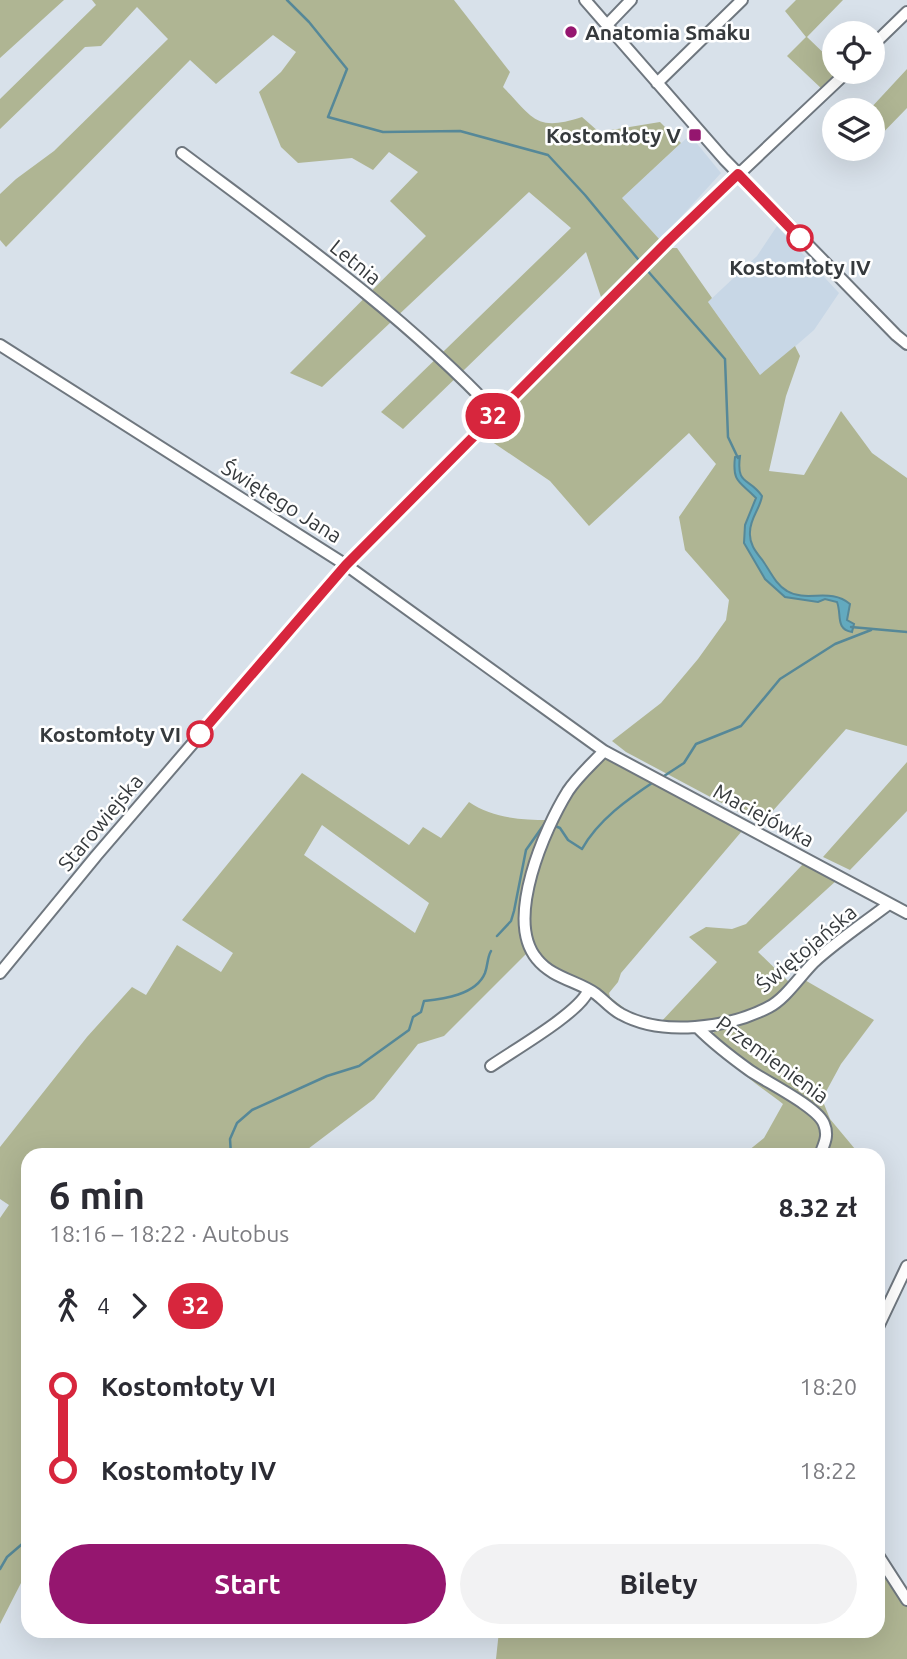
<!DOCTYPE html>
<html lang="pl">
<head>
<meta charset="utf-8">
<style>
  body { margin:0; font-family:Ubuntu,sans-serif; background:#f2f2f3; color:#2b2b33; height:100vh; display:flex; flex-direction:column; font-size:26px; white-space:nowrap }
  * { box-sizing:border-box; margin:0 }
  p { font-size:23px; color:#7c7c81 }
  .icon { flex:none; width:38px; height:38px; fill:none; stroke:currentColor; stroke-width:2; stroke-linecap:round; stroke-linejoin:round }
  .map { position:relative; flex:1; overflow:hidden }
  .side { position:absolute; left:21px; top:1148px; width:864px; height:490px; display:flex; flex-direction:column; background:#fff; border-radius:21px; box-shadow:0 7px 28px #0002 }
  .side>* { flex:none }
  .badge { padding:0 14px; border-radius:23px; font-size:24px; line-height:46px }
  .tools { position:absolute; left:822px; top:21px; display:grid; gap:14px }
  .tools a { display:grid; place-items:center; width:63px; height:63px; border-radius:50%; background:#fff; box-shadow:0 7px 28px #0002; font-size:35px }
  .map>.badge { position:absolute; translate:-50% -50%; box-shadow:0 0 0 4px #fff }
  .legs { display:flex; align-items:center; gap:10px; height:77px; padding:0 28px; font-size:23px }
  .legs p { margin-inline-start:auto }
  .headline { display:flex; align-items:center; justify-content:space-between; height:119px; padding:0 28px }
  h1 { font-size:38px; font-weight:700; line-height:52px }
  .action { display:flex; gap:14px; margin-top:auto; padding:14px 28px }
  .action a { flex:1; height:80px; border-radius:42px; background:#95166f; color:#fff; font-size:28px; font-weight:700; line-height:80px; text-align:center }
  .action a+a { background:#f2f2f3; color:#2b2b33 }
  ul { padding:0 28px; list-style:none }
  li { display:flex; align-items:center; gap:24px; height:84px; font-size:26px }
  li i { display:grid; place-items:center; width:10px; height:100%; margin:0 9px; background:currentColor }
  li i::after { content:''; width:18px; height:18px; margin:-9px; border:5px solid; border-radius:50%; background:#fff }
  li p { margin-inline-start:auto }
  li:first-child i { background:linear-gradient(#0000 50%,currentColor 0) }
  li:last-child i { background:linear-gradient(currentColor 50%,#0000 0) }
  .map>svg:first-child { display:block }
  .built { fill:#c8d7e6 }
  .green { fill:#afb593; fill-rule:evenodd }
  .water { fill:#63aabf; stroke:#568898; stroke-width:2 }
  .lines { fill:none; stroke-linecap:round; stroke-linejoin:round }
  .stream { stroke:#568898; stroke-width:2.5 }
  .minor-casing { stroke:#6f777f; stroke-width:14 }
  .minor { stroke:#fff; stroke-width:10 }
  .line-1-casing { stroke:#fff; stroke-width:16 }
  .line-1 { stroke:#d7263d; stroke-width:10 }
  .poi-dot { fill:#95166f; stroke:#fff; stroke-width:2.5 }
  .stop-1-dot { fill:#fff; stroke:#d7263d; stroke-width:3.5 }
  .labels { text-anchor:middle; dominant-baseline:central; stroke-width:5; stroke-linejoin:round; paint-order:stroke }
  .poi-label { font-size:21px; font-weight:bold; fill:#363a3d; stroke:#fff; text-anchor:start }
  .street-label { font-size:21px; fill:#363a3d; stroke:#fff }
  .stop-label { font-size:21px; font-weight:bold; fill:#363a3d; stroke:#fff }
</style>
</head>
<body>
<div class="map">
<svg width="907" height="1659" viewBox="0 0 907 1659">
  <rect width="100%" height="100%" fill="#d8e1ea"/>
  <path class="built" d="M 690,135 L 721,173 L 660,240 L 622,198 Z
    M 777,226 L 839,293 L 814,330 L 761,376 L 708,302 L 757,256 Z"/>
  <path class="green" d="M 0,0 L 64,0 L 0,58 Z
    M 92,0 L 454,0 L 510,72 L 503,87 C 534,119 536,132 582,117 L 599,132 L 660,122 L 681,143 L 622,198 L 660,240 L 601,297 L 586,252 L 403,429 L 381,412 L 571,228 L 529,192 L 322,387 L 290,373 L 426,236 L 390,201 L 418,172 L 389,152 L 373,170 L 352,158 L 298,163 L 281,147 L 259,92 L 281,72 L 296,52 L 273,35 L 216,84 L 190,60 L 6,247 L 0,240 L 0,194 L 16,179 L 54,151 L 168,39 L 137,7 L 101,46 L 85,47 L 0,129 L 0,99 L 96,5 Z
    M 796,0 L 843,0 L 807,37 L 835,64 L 835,72 L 840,72 L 823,90 L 787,56 L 806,37 L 785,11 Z
    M 907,69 L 907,108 L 873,143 L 873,110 L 869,110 Z
    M 671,248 L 677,248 L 712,298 L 708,302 L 760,375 L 795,346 L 800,356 L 786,396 L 769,471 L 804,475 L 841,411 L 872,453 L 907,478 L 907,746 L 846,729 L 761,824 L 626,752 L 612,741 L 661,703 L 698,659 L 726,620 L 729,600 L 685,550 L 679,517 L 716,464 L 689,433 L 589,526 L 550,481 L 482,435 Z
    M 603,757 L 742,831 L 621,973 L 618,982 L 609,993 L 610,997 L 624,1008 L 622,1010 L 540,957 L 532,938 L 529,913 L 531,885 L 545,839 L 571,792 Z
    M 907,762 L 907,811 L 850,870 L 823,857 Z
    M 302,773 L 409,845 L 423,827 L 441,838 L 469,802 C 492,818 521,820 548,820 C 532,846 516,894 521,925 C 522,934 526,943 528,952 L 444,1036 L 418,1044 L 374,1099 L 300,1155 L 28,1155 L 28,1574 L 21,1583 L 0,1624 L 0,1218 L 9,1205 L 0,1199 L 0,1147 L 87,1037 L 132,987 L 146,995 L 177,945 L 221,972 L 233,953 L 182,920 ZM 322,825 L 429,903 L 415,933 L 304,855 Z
    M 803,864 L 837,880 L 758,952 L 789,982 L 781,995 L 753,1009 L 704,1023 L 660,1023 L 717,962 L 689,937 L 706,927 L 732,929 L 746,924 Z
    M 803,979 L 874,1020 L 841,1064 L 822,1099 L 830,1119 L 860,1155 L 743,1155 L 764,1138 L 783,1104 C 761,1087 720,1061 713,1033 L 718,1028 L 762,1013 Z
    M 879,1561 L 907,1605 L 907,1659 L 496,1659 L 499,1631 L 878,1631 Z"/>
  <path class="water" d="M 740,456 C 736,486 749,477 762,496 C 760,509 750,518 750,532 C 749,544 756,552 763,561 C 770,571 776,585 787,591 C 807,603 830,587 850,604 L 847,620 L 854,624 L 852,632 C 835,629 842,615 837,602 L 825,599 L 818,602 L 785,597 L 765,579 L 744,543 L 745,525 L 756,498 C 740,481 732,483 735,457 Z"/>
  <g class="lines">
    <path class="stream" d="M 287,0 L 309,22 L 347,69 L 328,117 L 383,132 L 460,131 L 548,155 L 585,195 L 642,264
      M 646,269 L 725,359 L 728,437 L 738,458
      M 851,627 L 907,632
      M 661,778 L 684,763 L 696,744 L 741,726 L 780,679 L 835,644 L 871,630
      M 555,826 L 560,828 L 568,840 L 582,849 C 598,820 628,799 655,781
      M 497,936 L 511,921 L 514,911 L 526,850 L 545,823
      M 231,1155 L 230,1139 L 237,1123 L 252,1110 L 327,1076 L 359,1066 L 409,1030 L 413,1017 L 421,1012 L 424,1001 C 443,999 476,995 485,973 C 488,965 487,958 491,951
      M 0,1569 L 7,1557 L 28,1539"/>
    <defs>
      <path id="minor" d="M 585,0 L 724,159 L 896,335 L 907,344
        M 607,25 L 631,0
        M 873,45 L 907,12
        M 657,83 L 742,0
        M 182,153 C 290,234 403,314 496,413
        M 0,345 L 346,565 L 604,751 L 907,913
        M 604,751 C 592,764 578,776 568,791 C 545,828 504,920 537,959 C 552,978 578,981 596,994 C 604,1000 611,1009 621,1014 C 662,1037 729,1028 769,1007 C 785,999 800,976 814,962 C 837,941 864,923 889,904
        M 0,973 L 96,856 L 346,565 L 669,240 L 847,72
        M 698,1028 C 714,1044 731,1057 749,1070 C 766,1082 818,1107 824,1124 C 829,1136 824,1144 820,1155
        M 491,1066 C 514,1050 579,1013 588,991
        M 878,1327 L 907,1266
        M 878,1555 L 907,1600"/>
    </defs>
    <use href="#minor" class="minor-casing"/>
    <use href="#minor" class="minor"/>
  </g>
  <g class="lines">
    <defs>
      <path id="line-1" d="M 200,734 L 346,565 L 669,240 L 738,174 L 800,238"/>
    </defs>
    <use href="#line-1" class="line-1-casing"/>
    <use href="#line-1" class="line-1"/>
  </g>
  <g class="poi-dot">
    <circle cx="571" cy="32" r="7"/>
    <rect x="688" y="128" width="14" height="14" rx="3.5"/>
  </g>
  <g class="stop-1-dot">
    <circle cx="800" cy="238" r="12"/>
    <circle cx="200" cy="734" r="12"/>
  </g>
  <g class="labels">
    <g class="poi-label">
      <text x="585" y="32">Anatomia Smaku</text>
      <text x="681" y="135" text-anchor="end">Kostomłoty V</text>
    </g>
    <g class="street-label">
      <text transform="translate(356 262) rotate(39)">Letnia</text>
      <text transform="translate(282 501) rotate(32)">Świętego Jana</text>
      <text transform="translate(764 815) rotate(28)">Maciejówka</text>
      <text transform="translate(100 822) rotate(-50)">Starowiejska</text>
      <text transform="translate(806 948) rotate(-40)">Świętojańska</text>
      <text transform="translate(773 1059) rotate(36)">Przemienienia</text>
    </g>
    <g class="stop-label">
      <text x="800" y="267">Kostomłoty IV</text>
      <text x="181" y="734" text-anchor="end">Kostomłoty VI</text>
    </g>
  </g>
</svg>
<div class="tools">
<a><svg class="icon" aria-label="locate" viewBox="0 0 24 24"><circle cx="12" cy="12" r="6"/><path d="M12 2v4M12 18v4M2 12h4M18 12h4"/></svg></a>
<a><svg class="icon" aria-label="layers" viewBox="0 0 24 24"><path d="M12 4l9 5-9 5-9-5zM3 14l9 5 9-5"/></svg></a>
</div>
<b class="badge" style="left:493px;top:416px;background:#d7263d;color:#fff">32</b>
<section class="side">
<div class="headline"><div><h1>6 min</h1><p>18:16 – 18:22 · Autobus</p></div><b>8.32 zł</b></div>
<div class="legs"><svg class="icon" aria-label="walk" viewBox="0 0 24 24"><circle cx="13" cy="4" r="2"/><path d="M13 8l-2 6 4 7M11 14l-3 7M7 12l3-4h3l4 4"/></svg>4<svg class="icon" aria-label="forward" viewBox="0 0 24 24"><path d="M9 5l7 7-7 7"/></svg><b class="badge" style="background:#d7263d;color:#fff">32</b></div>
<ul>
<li><i style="color:#d7263d"></i><b>Kostomłoty VI</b><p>18:20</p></li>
<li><i style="color:#d7263d"></i><b>Kostomłoty IV</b><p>18:22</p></li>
</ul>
<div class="action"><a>Start</a><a>Bilety</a></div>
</section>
</div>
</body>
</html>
